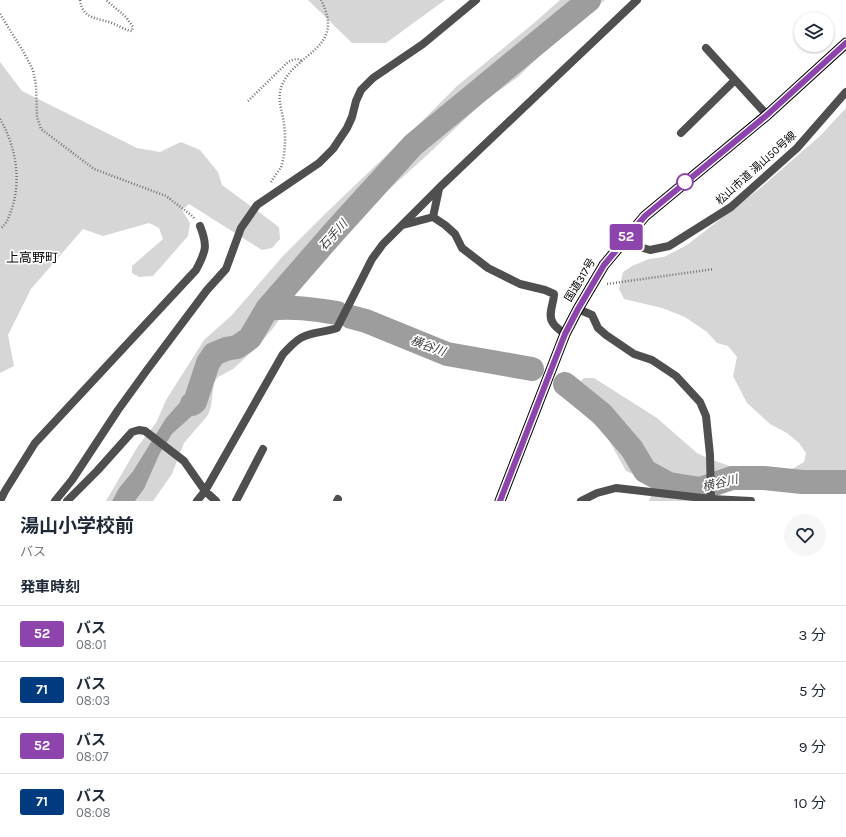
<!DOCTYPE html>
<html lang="ja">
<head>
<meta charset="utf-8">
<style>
  body { margin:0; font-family:Karla,"Noto Sans JP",sans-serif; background:#f6f6f7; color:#1f2937; height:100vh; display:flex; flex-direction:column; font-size:15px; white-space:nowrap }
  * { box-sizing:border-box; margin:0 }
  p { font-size:13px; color:#747a83 }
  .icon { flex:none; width:22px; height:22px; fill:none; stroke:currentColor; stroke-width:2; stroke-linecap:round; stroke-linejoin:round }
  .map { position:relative; height:501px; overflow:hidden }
  .side { display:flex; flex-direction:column; background:#fff; flex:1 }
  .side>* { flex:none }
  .badge { padding:0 8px; border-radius:3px; font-size:14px; line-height:26px }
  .buttons { position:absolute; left:794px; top:12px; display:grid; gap:8px }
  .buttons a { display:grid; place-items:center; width:40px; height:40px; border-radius:50%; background:#fff; box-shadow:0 1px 3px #0004; font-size:20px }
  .map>.badge { position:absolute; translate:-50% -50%; box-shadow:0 0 0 2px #fff }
  h2 { padding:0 20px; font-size:15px; line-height:36px }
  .round { display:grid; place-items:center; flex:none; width:42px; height:42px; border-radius:21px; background:#f6f6f7 }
  .overview { display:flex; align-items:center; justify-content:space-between; height:68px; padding:0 20px }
  h1 { font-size:19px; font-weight:700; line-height:30px }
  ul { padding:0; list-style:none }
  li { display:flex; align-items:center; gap:12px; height:56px; padding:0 20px; border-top:1px solid #e0e1e3 }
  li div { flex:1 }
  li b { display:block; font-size:15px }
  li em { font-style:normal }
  li .badge { min-width:44px; font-weight:700; text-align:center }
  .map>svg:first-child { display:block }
  .green { fill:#d6d6d6 }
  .water { fill:#9d9d9d }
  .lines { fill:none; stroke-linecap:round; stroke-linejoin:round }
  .river { stroke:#9d9d9d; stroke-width:24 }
  .path { stroke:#717171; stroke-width:2.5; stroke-dasharray:1 2; stroke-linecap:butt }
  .minor { stroke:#4f4f4f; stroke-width:8 }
  .trunk { stroke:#000; stroke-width:11 }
  .line-casing { stroke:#fff; stroke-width:9 }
  .line { stroke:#8e44ad; stroke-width:6 }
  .stop-dot { fill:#fff; stroke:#8e44ad; stroke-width:2 }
  .labels { text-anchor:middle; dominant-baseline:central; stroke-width:3.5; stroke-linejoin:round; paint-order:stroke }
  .street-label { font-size:11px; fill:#000; stroke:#fff }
  .water-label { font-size:12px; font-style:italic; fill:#3e3e3e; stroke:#fff }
  .quarter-label { font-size:13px; fill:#000; stroke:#fff }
</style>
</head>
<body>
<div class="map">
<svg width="846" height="501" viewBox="0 0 846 501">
  <rect width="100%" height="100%" fill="#fff"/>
  <path class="green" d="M 308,0 L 445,0 L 386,43 L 352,43 Z
    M 560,0 L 605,0 L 557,39 L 518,77 L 483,102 L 424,158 L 369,207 L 330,248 L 304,279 L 295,296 L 274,327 L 256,348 L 233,369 L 218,377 L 214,383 L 211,406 L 208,415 L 184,443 L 172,474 L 153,501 L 135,501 L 144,489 L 160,453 L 172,434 L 196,412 L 205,374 L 166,418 L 133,471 L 119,488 L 112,501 L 106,501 L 138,446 L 156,423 L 166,400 L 204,340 L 232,315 L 282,257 L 326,213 L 422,121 L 457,86 L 534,23 Z
    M 0,62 L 22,91 L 137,148 L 160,152 L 181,142 L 200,150 L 218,172 L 222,185 L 279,227 L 280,239 L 272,248 L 262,250 L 189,204 L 182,210 L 190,223 L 188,236 L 153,276 L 139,277 L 132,273 L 132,266 L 163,239 L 159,228 L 149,223 L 103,236 L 83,229 L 31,289 L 8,335 L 14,366 L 0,373 Z
    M 846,108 L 846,491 L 794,493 L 777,487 L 750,486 L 729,489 L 701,498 L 695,501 L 649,501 L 654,487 L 650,481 L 626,471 L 606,435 L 580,411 L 572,398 L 580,382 L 584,378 L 594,378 L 657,418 L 697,453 L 715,461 L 730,466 L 762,470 L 790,470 L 804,462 L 806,453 L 799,443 L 787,433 L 770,424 L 747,403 L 733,376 L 737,357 L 728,346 L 717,343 L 707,332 L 685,317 L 662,308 L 624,299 L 619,289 L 623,272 L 632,266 L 649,259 L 664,257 L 687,245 L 759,189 L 820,136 Z"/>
  <path class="water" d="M 205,374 L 204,405 L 172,434 L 160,453 L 144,489 L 135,501 L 112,501 L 119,488 L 133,471 L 166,418 Z"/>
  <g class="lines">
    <path class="river" d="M 267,309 C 292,306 313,309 337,313
      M 351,317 L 366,321 L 447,354 L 532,369
      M 565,384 L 602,414 L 632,449 L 645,471 L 669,484 L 700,489 L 732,478 L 764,478 L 802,482 L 846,482
      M 192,404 L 195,402 L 208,363 L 214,354 L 226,349 L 237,347 L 250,338 L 267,309 L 334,232 L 413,145 L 589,0"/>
    <path class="path" d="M 80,0 C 83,21 99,17 114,24 C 120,26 125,30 132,31 L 133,27 L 126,17 L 106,0
      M 0,14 L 23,51 L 33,70 L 36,85 L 37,117 L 41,129 L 94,169 L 166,196 L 191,215 L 195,219
      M 248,101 L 288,62 C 294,59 297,58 302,61
      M 0,119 C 16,146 22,182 11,211 C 8,219 7,223 0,229
      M 271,182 C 274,177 278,172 281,167 C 286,152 286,134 283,118 C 281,107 277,97 282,85 C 297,51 346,49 321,0
      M 607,284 L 714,269"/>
    <path class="minor" d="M 706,48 L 767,115
      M 681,133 L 735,80
      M 439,189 L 433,217 L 445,225 L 455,234 L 462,248 L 488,268 L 520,284 L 545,290 L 554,294 C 554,303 547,315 553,323 C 555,327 561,331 565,334
      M 403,225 L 433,217
      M 622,242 L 650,250 L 669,246 L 731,207 L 797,148 L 846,92
      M 578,309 L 592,315 L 598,328 L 606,335 L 634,354 L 652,360 L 676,376 L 700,402 L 706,416 L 710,455 L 711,499
      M 0,501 L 5,491 L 35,443 L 196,270 C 206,251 208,246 200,226
      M 55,501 L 72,480 L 118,410 L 147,370 L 207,290 L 226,269 L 241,228 L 257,205 L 319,163 L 333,149 L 347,128 L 352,117 L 356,101 L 361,90 L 373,78 L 423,44 L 476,0
      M 67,501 L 97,471 L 132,432 L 139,430 L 145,431 L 184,461 L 205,491 L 216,501
      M 197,501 L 205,491 L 283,354 C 290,347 296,339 305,336 C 315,332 326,332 337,328 L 372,259 L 383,244 L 439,188 L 637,0
      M 236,501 L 263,449
      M 337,501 L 338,499
      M 581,501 L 597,493 L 616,488 L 711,499 L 751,501"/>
    <path class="trunk" d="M 500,501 L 565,334 L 578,309 L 604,265 L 645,216 L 767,115 L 846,43"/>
  </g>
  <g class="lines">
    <defs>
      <path id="line" d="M 500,501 L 565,334 L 578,309 L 604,265 L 645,216 L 767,115 L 846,43"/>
    </defs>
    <use href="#line" class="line-casing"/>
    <use href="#line" class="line"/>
  </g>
  <circle class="stop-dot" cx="685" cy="182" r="8"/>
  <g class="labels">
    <g class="street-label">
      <text transform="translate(756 168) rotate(-42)">松山市道 湯山50号線</text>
      <text transform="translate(580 280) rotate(-59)">国道317号</text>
    </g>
    <g class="water-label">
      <text transform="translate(333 235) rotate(-48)">石手川</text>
      <text transform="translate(428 346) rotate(20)">横谷川</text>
      <text transform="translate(720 483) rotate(-13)">横谷川</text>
    </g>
    <g class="quarter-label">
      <text x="32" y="257">上高野町</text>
    </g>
  </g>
</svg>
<div class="buttons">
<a><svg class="icon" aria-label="layers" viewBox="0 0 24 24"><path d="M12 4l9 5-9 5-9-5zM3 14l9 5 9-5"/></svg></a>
</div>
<b class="badge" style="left:626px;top:237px;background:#8e44ad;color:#fff">52</b>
</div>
<section class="side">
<div class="overview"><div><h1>湯山小学校前</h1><p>バス</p></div><a class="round"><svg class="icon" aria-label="heart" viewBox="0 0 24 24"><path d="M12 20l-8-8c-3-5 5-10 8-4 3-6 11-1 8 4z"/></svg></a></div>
<h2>発車時刻</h2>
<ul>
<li><span class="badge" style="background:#8e44ad;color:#fff">52</span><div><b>バス</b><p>08:01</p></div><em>3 分</em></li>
<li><span class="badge" style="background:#003b80;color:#fff">71</span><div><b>バス</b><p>08:03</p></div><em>5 分</em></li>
<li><span class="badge" style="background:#8e44ad;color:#fff">52</span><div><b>バス</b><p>08:07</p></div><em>9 分</em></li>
<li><span class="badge" style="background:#003b80;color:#fff">71</span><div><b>バス</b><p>08:08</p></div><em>10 分</em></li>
</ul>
</section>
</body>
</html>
